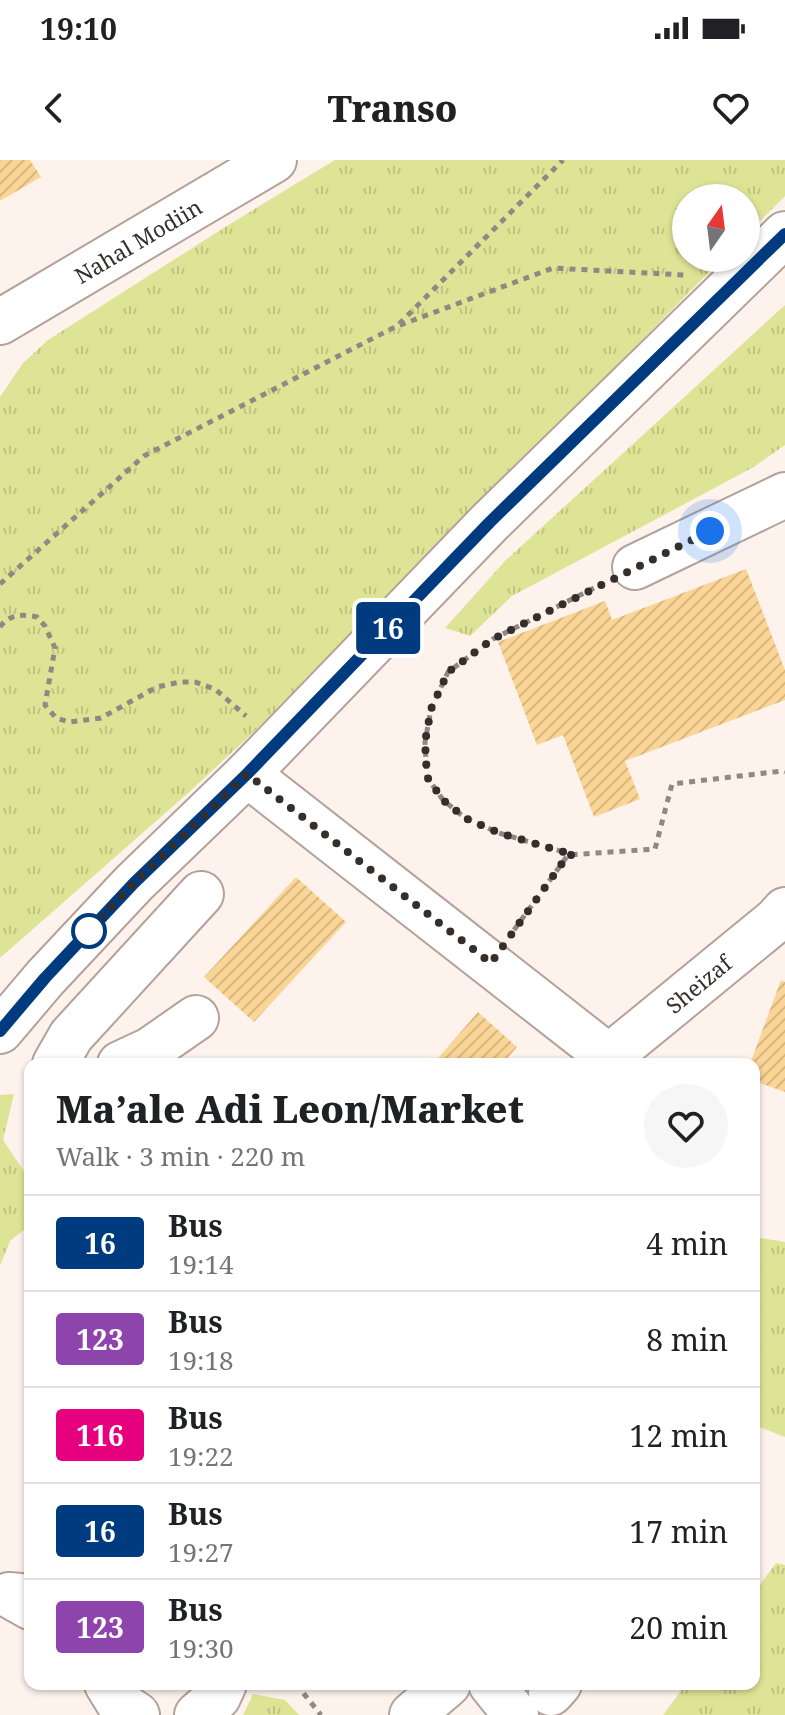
<!DOCTYPE html>
<html lang="en">
<head>
<meta charset="utf-8">
<style>
  body { margin:0; font-family:"Noto Serif",serif; background:#f6f6f6; color:#202124; height:100vh; display:flex; flex-direction:column; font-size:30px; white-space:nowrap }
  * { box-sizing:border-box; margin:0 }
  p { font-size:26px; color:#757577 }
  .icon { flex:none; width:44px; height:44px; fill:none; stroke:currentColor; stroke-width:2; stroke-linecap:round; stroke-linejoin:round }
  .map { position:relative; flex:1; overflow:hidden }
  .sheet { position:absolute; left:24px; top:898px; width:736px; height:632px; display:flex; flex-direction:column; background:#fff; border-radius:16px; box-shadow:0 2px 6px #0004 }
  .sheet>* { flex:none }
  .badge { padding:0 16px; border-radius:6px; font-size:28px; line-height:52px }
  .needle { width:52px; rotate:14deg }
  .tools { position:absolute; left:672px; top:24px; display:grid; gap:16px }
  .tools a { display:grid; place-items:center; width:88px; height:88px; border-radius:50%; background:#fff; box-shadow:0 2px 6px #0004; font-size:40px }
  .you { position:absolute; width:40px; height:40px; margin:-20px; border:6px solid #fff; border-radius:50%; background:#1a73e8; box-shadow:0 0 0 12px #1a73e833 }
  .map>.badge { position:absolute; translate:-50% -50%; box-shadow:0 0 0 4px #fff }
  .round { display:grid; place-items:center; flex:none; width:84px; height:84px; border-radius:42px; background:#f6f6f6 }
  .overview { display:flex; align-items:center; justify-content:space-between; height:136px; padding:0 32px }
  h1 { font-size:38px; font-weight:800; line-height:60px }
  ul { padding:0; list-style:none }
  li { display:flex; align-items:center; gap:24px; height:96px; padding:0 32px; border-top:2px solid #e0e0e0 }
  li div { flex:1 }
  li b { display:block; font-size:30px }
  li em { font-style:normal }
  li .badge { min-width:88px; font-weight:700; text-align:center }
  .status { display:flex; justify-content:space-between; align-items:center; height:56px; padding:0 40px; background:#fff; direction:ltr }
  .status svg { height:22px; fill:currentColor }
  header { display:flex; justify-content:space-between; align-items:center; height:104px; padding:0 32px; background:#fff; font-size:36px; font-weight:800 }
  .map>svg:first-child { display:block }
  .grass { fill:url(#grass-tufts) }
  .building { fill:url(#building-hatch) }
  .lines { fill:none; stroke-linecap:round; stroke-linejoin:round }
  .minor-casing { stroke:#b4a29a; stroke-width:48 }
  .path { stroke:#918883; stroke-width:5; stroke-dasharray:6 6; stroke-linecap:butt }
  .minor { stroke:#fff; stroke-width:44 }
  .line-casing { stroke:#fff; stroke-width:18 }
  .line { stroke:#003b80; stroke-width:12 }
  .walk { stroke:#352e2a; stroke-width:8; stroke-dasharray:0 14.4 }
  .stop-dot { fill:#fff; stroke:#003b80; stroke-width:4 }
  .labels { text-anchor:middle; dominant-baseline:central; stroke-width:6; stroke-linejoin:round; paint-order:stroke }
  .street-label { font-size:22px; fill:#352e2a; stroke:#fef2ec }
</style>
</head>
<body>
<div class="status"><b>19:10</b><svg viewBox="0 0 49 12"><path d="M0 12V9h3v3zM5 12V6h3v6zM10 12V3h3v9zM15 12V0h3v12zM26 1h20v11H26zM47 4h2v5h-2z"/></svg></div>
<header><svg class="icon" aria-label="back" viewBox="0 0 24 24"><path d="M15 5l-7 7 7 7"/></svg>Transo<svg class="icon" aria-label="heart" viewBox="0 0 24 24"><path d="M12 20l-8-8c-3-5 5-10 8-4 3-6 11-1 8 4z"/></svg></header>
<div class="map">
<svg width="785" height="1555" viewBox="0 0 785 1555">
  <defs>
    <pattern id="grass-tufts" width="24" height="20" patternUnits="userSpaceOnUse" patternTransform="scale(2)"><rect width="24" height="20" fill="#dee496"/><path d="M3 7l-1-3M5 7V3M7 7l1-3M15 17l-1-3M17 17v-4M19 17l1-3" fill="none" stroke="#bfc481"/></pattern>
    <pattern id="building-hatch" width="6" height="6" patternUnits="userSpaceOnUse" patternTransform="scale(2)"><rect width="6" height="6" fill="#fad596"/><path d="M-1 1l2-2M0 6l6-6M5 7l2-2" fill="none" stroke="#d7b781"/></pattern>
  </defs>
  <rect width="100%" height="100%" fill="#fef2ec"/>
  <path class="grass" d="M 335,0 L 785,0 L 785,36 L 746,75 L 746,38 L 686,38 L 686,98 L 723,98 L 270,557 L 187,634 L 0,798 L 0,237 L 23,203 L 48,180 L 230,64 Z
    M 785,145 L 785,285 L 752,308 L 512,436 L 470,476 L 445,468 L 506,400 Z
    M 14,934 L 3,980 L 30,1020 L 30,1065 L 10,1081 L 0,1106 L 0,935 Z
    M 754,1077 L 785,1082 L 785,1277 L 754,1265 Z
    M 776,1403 L 785,1405 L 785,1555 L 663,1555 L 686,1524 L 754,1524 L 754,1433 Z
    M 253,1534 L 285,1540 L 299,1555 L 243,1555 Z"/>
  <path class="building" d="M 0,0 L 30,0 L 41,17 L 0,41 Z
    M 746,409 L 785,510 L 785,540 L 625,601 L 640,639 L 594,657 L 563,575 L 537,585 L 498,482 L 605,441 L 612,460 Z
    M 296,717 L 346,762 L 254,862 L 204,817 Z
    M 781,820 L 785,822 L 785,932 L 754,921 L 754,904 L 750,904 Z
    M 478,852 L 517,887 L 502,904 L 433,904 Z"/>
  <g class="lines">
    <defs>
      <g id="minor">
        <path id="s1" d="M 0,162 L 274,0"/>
        <path d="M 635,407 L 785,335"/>
        <path d="M 247,614 L 618,904"/>
        <path d="M 0,871 L 45,818 L 134,723 L 247,614 L 490,362 L 785,74"/>
        <path id="s2" d="M 610,896 L 776,760 L 785,750"/>
        <path d="M 55,904 L 71,876 L 201,734"/>
        <path d="M 120,904 L 150,890 L 196,858"/>
        <path d="M 30,1437 L 9,1435 L 30,1447"/>
        <path d="M 107,1524 L 118,1542 L 137,1555"/>
        <path d="M 491,1524 L 516,1555"/>
        <path d="M 551,1533 L 559,1524"/>
        <path d="M 197,1555 L 218,1537 L 224,1524"/>
        <path d="M 412,1555 L 448,1524"/>
      </g>
    </defs>
    <use href="#minor" class="minor-casing"/>
    <path class="path" d="M 399,164 L 563,0
      M 0,424 L 144,296 L 395,167 L 553,108 L 684,115
      M 0,467 C 9,454 23,454 37,457 L 45,466 L 55,488 L 45,545 L 56,558 L 69,562 L 101,558 L 157,527 L 180,522 L 195,522 L 215,529 L 246,556
      M 574,695 L 499,673 L 465,658 L 443,640 L 427,617 L 425,582 L 431,549 L 448,512 L 493,479 L 598,426
      M 514,770 L 568,695 L 655,689 L 672,624 L 782,611 L 785,612
      M 296,1524 L 321,1555"/>
    <use href="#minor" class="minor"/>
  </g>
  <g class="lines">
    <defs>
      <path id="line" d="M 0,871 L 45,818 L 134,723 L 247,614 L 490,362 L 785,74"/>
    </defs>
    <use href="#line" class="line-casing"/>
    <use href="#line" class="line"/>
    <path class="walk" d="M 89,771 L 81,780 L 134,723 L 247,614 L 491,803 L 568,695 L 574,695 L 499,673 L 465,658 L 443,640 L 427,617 L 425,582 L 431,549 L 448,512 L 493,479 L 710,371"/>
  </g>
  <circle class="stop-dot" cx="89" cy="771" r="16"/>
  <g class="labels">
    <g class="street-label">
      <text stroke="none"><textPath href="#s1" startOffset="160">Nahal Modiin</textPath></text>
      <text stroke="none"><textPath href="#s2" startOffset="114">Sheizaf</textPath></text>
    </g>
  </g>
</svg>
<div class="tools">
<a><svg class="needle" viewBox="-14 -14 28 28"><path d="M0-13l5 13h-10z" fill="#e53935"/><path d="M0 13l5-13h-10z" fill="#757577"/></svg></a>
</div>
<div class="you" style="left:710px;top:371px"></div>
<b class="badge" style="left:388px;top:468px;background:#003b80;color:#fff">16</b>
<section class="sheet">
<div class="overview"><div><h1>Ma’ale Adi Leon/Market</h1><p>Walk · 3 min · 220 m</p></div><a class="round"><svg class="icon" aria-label="heart" viewBox="0 0 24 24"><path d="M12 20l-8-8c-3-5 5-10 8-4 3-6 11-1 8 4z"/></svg></a></div>
<ul>
<li><span class="badge" style="background:#003b80;color:#fff">16</span><div><b>Bus</b><p>19:14</p></div><em>4 min</em></li>
<li><span class="badge" style="background:#8e44ad;color:#fff">123</span><div><b>Bus</b><p>19:18</p></div><em>8 min</em></li>
<li><span class="badge" style="background:#e6007e;color:#fff">116</span><div><b>Bus</b><p>19:22</p></div><em>12 min</em></li>
<li><span class="badge" style="background:#003b80;color:#fff">16</span><div><b>Bus</b><p>19:27</p></div><em>17 min</em></li>
<li><span class="badge" style="background:#8e44ad;color:#fff">123</span><div><b>Bus</b><p>19:30</p></div><em>20 min</em></li>
</ul>
</section>
</div>
</body>
</html>
